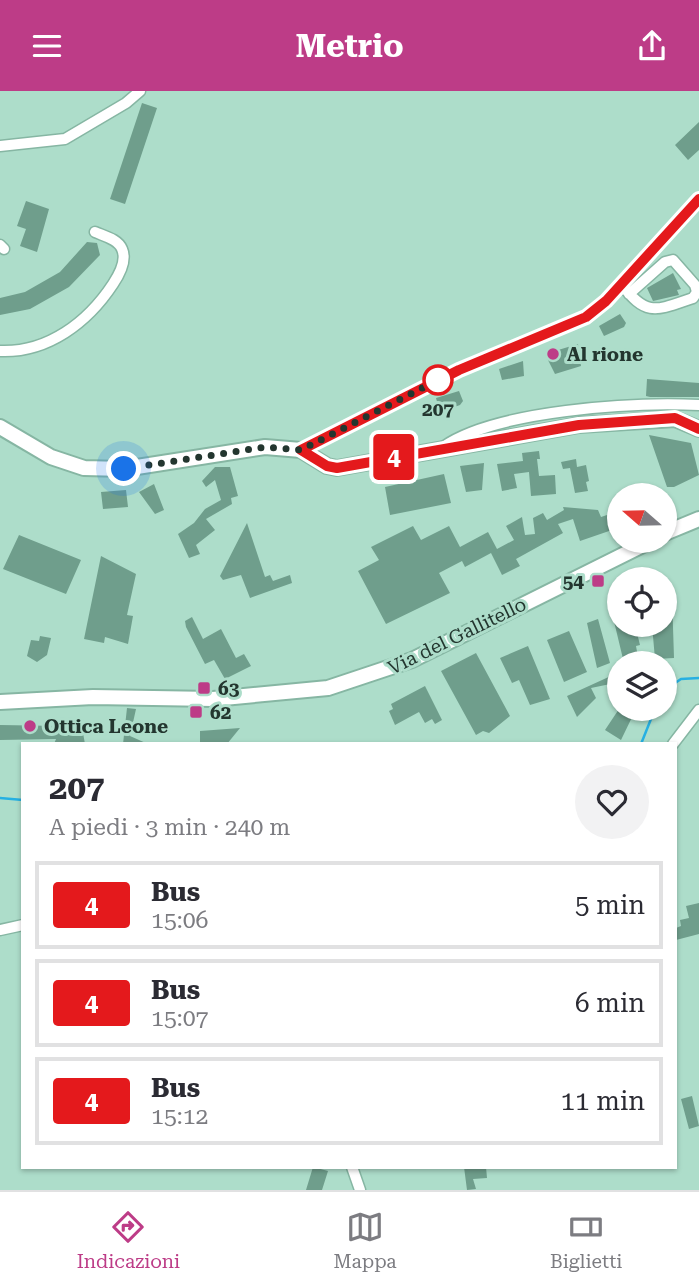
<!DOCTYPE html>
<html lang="it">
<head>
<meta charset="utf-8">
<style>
  body { margin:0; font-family:"Roboto Serif",serif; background:#f2f2f3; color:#2b2b33; height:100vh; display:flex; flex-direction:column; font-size:26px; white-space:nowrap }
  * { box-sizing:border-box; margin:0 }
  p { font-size:23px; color:#7c7c81 }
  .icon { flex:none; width:38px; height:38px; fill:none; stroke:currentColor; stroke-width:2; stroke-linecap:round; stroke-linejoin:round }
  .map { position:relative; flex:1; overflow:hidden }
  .drawer { position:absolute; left:21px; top:651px; width:656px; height:427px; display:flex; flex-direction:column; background:#fff; border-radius:0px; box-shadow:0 2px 5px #0004 }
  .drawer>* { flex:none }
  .badge { padding:0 14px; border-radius:5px; font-size:24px; line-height:46px }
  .needle { width:46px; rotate:290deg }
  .fabs { position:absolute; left:607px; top:392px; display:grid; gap:14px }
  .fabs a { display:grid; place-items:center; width:70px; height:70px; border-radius:50%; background:#fff; box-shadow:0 2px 5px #0004; font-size:35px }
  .you { position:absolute; width:35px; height:35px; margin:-18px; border:5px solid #fff; border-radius:50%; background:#1a73e8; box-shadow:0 0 0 10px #1a73e833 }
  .map>.badge { position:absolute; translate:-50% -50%; box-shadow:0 0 0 4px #fff }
  .round { display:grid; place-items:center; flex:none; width:74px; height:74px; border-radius:37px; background:#f2f2f3 }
  .summary { display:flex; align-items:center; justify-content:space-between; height:119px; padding:0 28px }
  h1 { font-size:33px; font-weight:700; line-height:52px }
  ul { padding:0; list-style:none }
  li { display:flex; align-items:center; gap:21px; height:88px; margin:0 14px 10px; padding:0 14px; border:4px solid #e1e1e2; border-radius:0px }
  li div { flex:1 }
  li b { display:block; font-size:26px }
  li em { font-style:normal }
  li .badge { min-width:77px; font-weight:700; text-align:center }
  header { display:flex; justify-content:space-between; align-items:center; height:91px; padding:0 28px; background:#bd3c87; color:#fff; font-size:32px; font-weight:700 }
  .tab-bar { display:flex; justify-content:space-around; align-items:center; height:98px; border-top:2px solid #e1e1e2; background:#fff; font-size:19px; color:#7c7c81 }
  .tab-bar a { display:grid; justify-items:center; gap:4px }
  .tab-bar .on { color:#bd3c87 }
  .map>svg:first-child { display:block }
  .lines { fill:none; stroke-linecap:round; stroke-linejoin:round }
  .stream { stroke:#27b0e2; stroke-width:2.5 }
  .building { fill:#6f9e8c }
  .street-casing { stroke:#86b6a3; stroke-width:13 }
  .secondary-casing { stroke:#86b6a3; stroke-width:18 }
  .street { stroke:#fff; stroke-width:10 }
  .secondary { stroke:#fff; stroke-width:14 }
  .line-casing { stroke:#fff; stroke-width:16 }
  .line { stroke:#e4191c; stroke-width:10 }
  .walk { stroke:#23362f; stroke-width:7; stroke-dasharray:0 12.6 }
  .poi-dot { fill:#bd3c87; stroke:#adddca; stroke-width:2.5 }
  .stop-dot { fill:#fff; stroke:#e4191c; stroke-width:3.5 }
  .labels { text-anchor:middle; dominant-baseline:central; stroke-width:6; stroke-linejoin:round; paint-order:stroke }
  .poi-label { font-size:19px; font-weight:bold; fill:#23362f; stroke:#adddca; text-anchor:start }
  .stop-label { font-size:19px; font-weight:bold; fill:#23362f; stroke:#adddca }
  .street-label { font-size:19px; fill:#23362f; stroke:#adddca }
</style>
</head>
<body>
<header><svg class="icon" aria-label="menu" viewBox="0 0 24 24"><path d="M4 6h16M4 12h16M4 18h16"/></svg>Metrio<svg class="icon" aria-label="share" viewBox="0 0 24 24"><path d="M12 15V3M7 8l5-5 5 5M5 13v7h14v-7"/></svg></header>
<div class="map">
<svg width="699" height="1099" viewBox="0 0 699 1099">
  <rect width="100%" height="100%" fill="#adddca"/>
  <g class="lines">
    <path class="stream" d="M 665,599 L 681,588 L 699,587
      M 641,653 L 655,618
      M 0,707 L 23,709"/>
  </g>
  <path class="building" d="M 142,12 L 157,17 L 125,113 L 110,108 Z
    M 699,31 L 699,59 L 688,69 L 675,54 Z
    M 26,110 L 49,118 L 37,161 L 20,155 L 26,138 L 17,135 Z
    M 87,151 L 97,152 L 100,164 L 69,196 L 30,218 L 0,224 L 0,207 L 25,201 L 60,181 Z
    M 673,182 L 681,198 L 677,199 L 679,204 L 653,210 L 647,197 Z
    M 620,223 L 626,232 L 624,236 L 604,245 L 599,235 Z
    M 578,253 L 581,275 L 555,283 L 545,263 Z
    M 523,270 L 524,285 L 502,289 L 499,278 Z
    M 647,288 L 699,292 L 699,306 L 650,306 L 646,305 Z
    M 459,300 L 463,310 L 460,314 L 443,320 L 439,318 L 436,307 Z
    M 649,344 L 691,352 L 699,384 L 674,396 L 667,396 Z
    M 539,360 L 540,368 L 537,368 L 539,385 L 555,384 L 556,403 L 531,405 L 529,381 L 514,383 L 517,397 L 502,400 L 497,373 L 523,370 L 522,362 Z
    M 576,368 L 577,376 L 586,374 L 589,390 L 586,391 L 588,400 L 575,402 L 570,377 L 563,378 L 561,371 Z
    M 484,372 L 482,399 L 466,401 L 460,375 Z
    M 215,376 L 230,376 L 238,405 L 231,407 L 232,413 L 206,428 L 215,439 L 196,454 L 200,463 L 189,467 L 178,443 L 194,432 L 205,418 L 221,409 L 215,389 L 206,396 L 202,390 Z
    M 444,383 L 451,412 L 390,424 L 385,396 Z
    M 154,393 L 164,419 L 155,423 L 139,401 Z
    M 126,399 L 128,416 L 103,418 L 101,401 Z
    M 563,416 L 598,419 L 601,426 L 607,424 L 612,439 L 580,450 L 573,428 L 558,433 L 563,442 L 516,468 L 520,475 L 502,484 L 491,462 L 465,476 L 462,470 L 439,482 L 450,502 L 386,533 L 358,480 L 379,469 L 371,456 L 413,435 L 421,449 L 449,435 L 460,456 L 488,441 L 497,458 L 514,449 L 506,435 L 522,426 L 525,444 L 535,443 L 533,427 L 543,422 L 547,429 L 564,419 Z
    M 247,432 L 265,486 L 270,484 L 273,490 L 290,484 L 292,492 L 250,507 L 241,484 L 223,489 L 220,485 Z
    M 19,444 L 81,469 L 66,503 L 3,478 Z
    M 101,465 L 136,483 L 127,524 L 133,525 L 128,553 L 105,546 L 104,552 L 84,548 Z
    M 665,505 L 672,505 L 674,567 L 655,568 L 652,534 L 665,534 Z
    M 620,516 L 620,534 L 635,534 L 640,554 L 636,555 L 639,572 L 624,572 L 611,518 Z
    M 192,526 L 203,548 L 221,538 L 236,567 L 244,563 L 251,575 L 225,588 L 214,569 L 205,573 L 186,536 L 185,530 Z
    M 598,528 L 610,572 L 597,577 L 587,532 Z
    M 569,540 L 587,581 L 564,591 L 547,549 Z
    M 40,545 L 51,547 L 47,564 L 37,571 L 27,565 L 31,549 L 39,550 Z
    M 528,555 L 550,608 L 530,614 L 519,589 L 512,592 L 500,567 Z
    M 476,562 L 510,625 L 489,642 L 483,640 L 476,644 L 441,580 Z
    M 613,584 L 615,592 L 591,597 L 596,607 L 577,626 L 567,605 Z
    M 425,595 L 442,629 L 435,633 L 432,628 L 425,632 L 419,621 L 395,634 L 389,620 L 393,618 L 391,613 Z
    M 127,617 L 136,618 L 130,645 L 148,653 L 123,653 Z
    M 619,618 L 636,618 L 621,649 L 605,639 Z
    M 0,634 L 60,635 L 83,642 L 85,653 L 54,653 L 56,648 L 0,649 Z
    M 240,637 L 227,653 L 200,653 L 200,640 Z
    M 699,812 L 699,843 L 676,849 L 676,837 L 681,835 L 680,829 L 689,827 L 686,815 Z
    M 692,1005 L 699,1035 L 689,1038 L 681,1008 Z
    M 313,1076 L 328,1080 L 322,1099 L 306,1099 Z
    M 464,1076 L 486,1076 L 487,1087 L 473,1088 L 476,1098 L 467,1099 Z"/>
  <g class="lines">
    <defs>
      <path id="street" d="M 0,55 L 65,48 L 126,12 L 140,0
        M 0,154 L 4,158
        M 621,193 C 647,226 655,220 693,207 L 697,201 L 695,194 L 673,169 L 665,171 L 629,203
        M 0,260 C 48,262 88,231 113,193 C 119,184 127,169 122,158 C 118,148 104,145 95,141
        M 443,356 C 496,319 633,311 699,314
        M 301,359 L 459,279 L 587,226 L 606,210 L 699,108
        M 673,653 L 699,619
        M 0,839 L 23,834
        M 352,1076 L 360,1099"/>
      <path id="secondary" d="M 0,336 L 51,366 L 84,377 L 124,378 L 265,356 L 301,359 L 327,375 L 337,377 L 579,334 L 675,328 L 699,338
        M 665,442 L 699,428
        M 0,611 L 93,606 L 213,608 L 328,597 L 412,569 L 651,450"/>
    </defs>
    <use href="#street" class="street-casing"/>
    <use href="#secondary" class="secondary-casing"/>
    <use href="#street" class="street"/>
    <use href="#secondary" class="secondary"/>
  </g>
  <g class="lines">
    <defs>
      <path id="line" d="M 699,108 L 606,210 L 586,226 L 459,279 L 301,359 L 327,375 L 337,377 L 579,334 L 675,327 L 699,338"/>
    </defs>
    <use href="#line" class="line-casing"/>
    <use href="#line" class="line"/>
    <path class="walk" d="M 124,378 L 265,356 L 301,359 L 438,289"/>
  </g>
  <g class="poi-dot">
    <circle cx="553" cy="263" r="7"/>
    <rect x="591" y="483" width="14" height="14" rx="3.5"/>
    <rect x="197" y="590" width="14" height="14" rx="3.5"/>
    <rect x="189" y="614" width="14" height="14" rx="3.5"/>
    <circle cx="30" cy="635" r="7"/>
  </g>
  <circle class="stop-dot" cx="438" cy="289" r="14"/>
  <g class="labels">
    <g class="poi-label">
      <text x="567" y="263">Al rione</text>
      <text x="584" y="490" text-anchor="end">54</text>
      <text x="218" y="597">63</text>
      <text x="210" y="621">62</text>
      <text x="44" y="635">Ottica Leone</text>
    </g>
    <g class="stop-label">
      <text x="438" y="318">207</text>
    </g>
    <g class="street-label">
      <text transform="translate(457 545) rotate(-26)">Via del Gallitello</text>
    </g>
  </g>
</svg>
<div class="fabs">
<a><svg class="needle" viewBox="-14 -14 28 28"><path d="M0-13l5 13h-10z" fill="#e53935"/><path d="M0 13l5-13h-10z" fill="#7c7c81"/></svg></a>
<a><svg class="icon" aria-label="locate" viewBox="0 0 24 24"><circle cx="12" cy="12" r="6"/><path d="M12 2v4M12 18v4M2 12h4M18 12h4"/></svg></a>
<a><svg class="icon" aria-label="layers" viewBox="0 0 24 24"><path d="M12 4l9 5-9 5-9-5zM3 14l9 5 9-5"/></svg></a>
</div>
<div class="you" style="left:124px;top:378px"></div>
<b class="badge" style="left:394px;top:366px;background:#e4191c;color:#fff">4</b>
<section class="drawer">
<div class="summary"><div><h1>207</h1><p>A piedi · 3 min · 240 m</p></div><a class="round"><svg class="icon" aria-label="heart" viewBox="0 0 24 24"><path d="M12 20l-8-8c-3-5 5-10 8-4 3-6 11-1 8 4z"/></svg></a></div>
<ul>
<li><span class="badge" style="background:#e4191c;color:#fff">4</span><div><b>Bus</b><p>15:06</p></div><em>5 min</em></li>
<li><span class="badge" style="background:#e4191c;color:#fff">4</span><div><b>Bus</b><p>15:07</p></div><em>6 min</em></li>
<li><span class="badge" style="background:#e4191c;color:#fff">4</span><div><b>Bus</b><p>15:12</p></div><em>11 min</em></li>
</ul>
</section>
</div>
<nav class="tab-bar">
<a class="on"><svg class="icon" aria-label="directions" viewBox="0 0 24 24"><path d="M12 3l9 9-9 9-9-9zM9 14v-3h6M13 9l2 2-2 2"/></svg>Indicazioni</a>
<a><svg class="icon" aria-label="map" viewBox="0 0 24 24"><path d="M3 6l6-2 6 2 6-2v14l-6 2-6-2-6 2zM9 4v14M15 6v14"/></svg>Mappa</a>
<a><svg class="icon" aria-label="tickets" viewBox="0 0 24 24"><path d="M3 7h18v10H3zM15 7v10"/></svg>Biglietti</a>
</nav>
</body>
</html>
